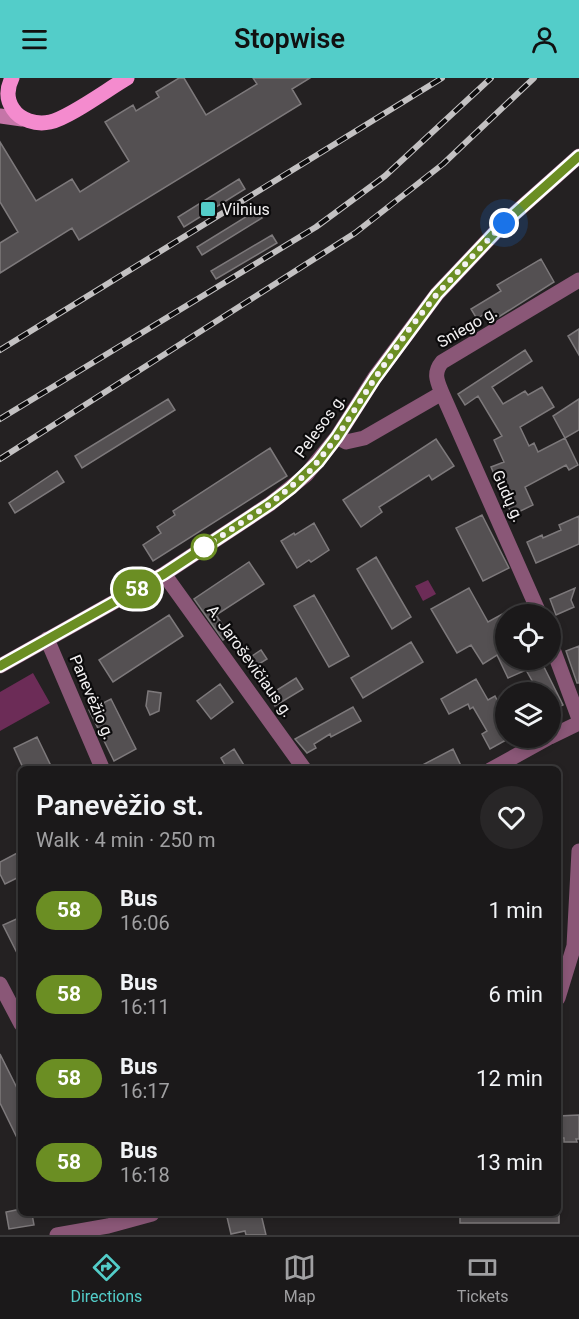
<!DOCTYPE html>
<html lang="en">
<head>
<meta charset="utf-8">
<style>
  body { margin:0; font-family:Roboto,sans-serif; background:#282627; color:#f1f3f6; height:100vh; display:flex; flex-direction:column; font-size:22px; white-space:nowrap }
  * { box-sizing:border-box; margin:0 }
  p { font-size:20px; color:#a0a0a2 }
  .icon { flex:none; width:33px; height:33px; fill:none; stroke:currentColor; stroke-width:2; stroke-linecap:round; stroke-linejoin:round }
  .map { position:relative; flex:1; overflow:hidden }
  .details { position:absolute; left:18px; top:688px; width:543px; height:450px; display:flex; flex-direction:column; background:#1b191a; border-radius:9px; box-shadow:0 3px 9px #0003,0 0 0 2px #393839 }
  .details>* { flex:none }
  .badge { padding:0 12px; border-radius:20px; font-size:21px; line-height:39px }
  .fabs { position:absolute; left:495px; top:526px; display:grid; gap:12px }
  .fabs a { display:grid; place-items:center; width:66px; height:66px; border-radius:50%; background:#1b191a; box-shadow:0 3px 9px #0003,0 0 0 2px #393839; font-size:30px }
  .you { position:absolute; width:30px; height:30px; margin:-15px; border:4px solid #fff; border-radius:50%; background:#1a73e8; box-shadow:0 0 0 9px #1a73e833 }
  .map>.badge { position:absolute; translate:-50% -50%; box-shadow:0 0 0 3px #fff }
  .round { display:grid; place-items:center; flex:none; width:63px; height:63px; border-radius:32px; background:#282627 }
  .head { display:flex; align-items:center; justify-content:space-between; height:102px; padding:0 18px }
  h1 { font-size:28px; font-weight:600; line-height:45px }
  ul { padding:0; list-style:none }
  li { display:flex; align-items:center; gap:18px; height:84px; padding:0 18px }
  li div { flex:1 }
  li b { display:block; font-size:22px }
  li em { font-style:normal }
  li .badge { min-width:66px; font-weight:700; text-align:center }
  header { display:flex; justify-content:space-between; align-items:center; height:78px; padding:0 18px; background:#53cdc9; color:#111; font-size:27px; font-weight:600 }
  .menu { display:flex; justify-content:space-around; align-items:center; height:84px; border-top:2px solid #393839; background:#1b191a; font-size:16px; color:#a0a0a2 }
  .menu a { display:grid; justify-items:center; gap:3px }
  .menu .active { color:#53cdc9 }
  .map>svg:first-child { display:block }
  .green { fill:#6c2c57 }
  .building { fill:#545052; stroke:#7d797b; stroke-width:1.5 }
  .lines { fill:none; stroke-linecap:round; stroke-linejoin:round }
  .minor { stroke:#8a5777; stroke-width:15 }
  .secondary { stroke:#c575a8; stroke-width:15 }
  .primary { stroke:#f48bce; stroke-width:15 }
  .rail-casing { stroke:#c3c1c2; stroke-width:6 }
  .rail { stroke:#0c0b0c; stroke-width:4; stroke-dasharray:11; stroke-linecap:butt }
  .line-casing { stroke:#fff; stroke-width:14 }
  .line { stroke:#6b8e23; stroke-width:9 }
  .walk { stroke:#f4f2f3; stroke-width:6; stroke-dasharray:0 10.8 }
  .poi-dot { fill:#53cdc9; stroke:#0c0b0c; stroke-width:2 }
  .stop-dot { fill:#fff; stroke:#6b8e23; stroke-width:3 }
  .labels { text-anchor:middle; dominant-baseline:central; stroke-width:4.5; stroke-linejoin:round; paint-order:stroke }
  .poi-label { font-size:16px; fill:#f4f2f3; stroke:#0c0b0c; text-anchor:start }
  .street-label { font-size:16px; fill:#f4f2f3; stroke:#0c0b0c }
</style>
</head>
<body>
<header><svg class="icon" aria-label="menu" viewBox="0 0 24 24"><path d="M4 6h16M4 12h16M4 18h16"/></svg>Stopwise<svg class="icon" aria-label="person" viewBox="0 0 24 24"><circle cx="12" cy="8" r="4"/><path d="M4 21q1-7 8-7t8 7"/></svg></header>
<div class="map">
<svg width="579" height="1157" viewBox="0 0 579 1157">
  <rect width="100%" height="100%" fill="#242122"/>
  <path class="green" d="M 428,502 L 436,516 L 423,523 L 415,508 Z
    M 33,595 L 50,625 L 0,653 L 0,614 Z"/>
  <path class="building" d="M 179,0 L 184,0 L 206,37 L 257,6 L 253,0 L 310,0 L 292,11 L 301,26 L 79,162 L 72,150 L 0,195 L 0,165 L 18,154 L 0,124 L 0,64 L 36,123 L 72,101 L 80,114 L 129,83 L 105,44 L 133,27 L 136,33 L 159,19 L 156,14 Z
    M 239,101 L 245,111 L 184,149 L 178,139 Z
    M 257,132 L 262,140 L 202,177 L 197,169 Z
    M 272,157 L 277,165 L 216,201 L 211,193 Z
    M 541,181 L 554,204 L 489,245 L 484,236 L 477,241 L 471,231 L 501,213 L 497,207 Z
    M 579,251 L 579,277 L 568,258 Z
    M 525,272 L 532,283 L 492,309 L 503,326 L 525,313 L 528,317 L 542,309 L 554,329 L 520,349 L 529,368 L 534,365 L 538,374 L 565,360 L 578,387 L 569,392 L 566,387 L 525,409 L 533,427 L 512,437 L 491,389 L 504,384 L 494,362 L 502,358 L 478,318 L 465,327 L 458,316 Z
    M 168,321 L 175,332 L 82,390 L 75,378 Z
    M 579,321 L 579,352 L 565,360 L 553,338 Z
    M 436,361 L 454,388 L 432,402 L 429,397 L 379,429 L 382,434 L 361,449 L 343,422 Z
    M 270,370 L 287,398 L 153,483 L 143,467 L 161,455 L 157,449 L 175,437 L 173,433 Z
    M 57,393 L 64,404 L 15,435 L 9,425 Z
    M 482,437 L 509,490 L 483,503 L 456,450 Z
    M 579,438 L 579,466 L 536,485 L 527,464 L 542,457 L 543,460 L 561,452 L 559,447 Z
    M 314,445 L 329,472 L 311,484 L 309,482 L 297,490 L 281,463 L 294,455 L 295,457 Z
    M 376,479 L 411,539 L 392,551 L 357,491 Z
    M 249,484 L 264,506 L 216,537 L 230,558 L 223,562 L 194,521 Z
    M 469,510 L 488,544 L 506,534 L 506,582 L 547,582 L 542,585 L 563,627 L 550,634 L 550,615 L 539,615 L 526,592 L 508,600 L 497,577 L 483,586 L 471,567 L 457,575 L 431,531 Z
    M 575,510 L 571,522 L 574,529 L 556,537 L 550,521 Z
    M 314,517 L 349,578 L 329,589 L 294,528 Z
    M 169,537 L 183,558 L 113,604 L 99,582 Z
    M 411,564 L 423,584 L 363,620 L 351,600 Z
    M 579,568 L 579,605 L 577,605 L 566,573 Z
    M 261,572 L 267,581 L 251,591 L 246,582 Z
    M 296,600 L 303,611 L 275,628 L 269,617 Z
    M 476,601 L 488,622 L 495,618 L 500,628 L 506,626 L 506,662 L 490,671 L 482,656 L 487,653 L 473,629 L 470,631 L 468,626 L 449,636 L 441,621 Z
    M 220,606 L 233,624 L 211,641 L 197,623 Z
    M 148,613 L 161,615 L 159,633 L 150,637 L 146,628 Z
    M 111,621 L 136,671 L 114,683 L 89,632 Z
    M 353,629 L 361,643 L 331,659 L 330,656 L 314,666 L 316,670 L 307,675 L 295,661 Z
    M 37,659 L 53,692 L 24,692 L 14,670 Z
    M 234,671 L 247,692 L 228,692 L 221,680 Z
    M 453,671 L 463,692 L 413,692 Z
    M 21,773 L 21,798 L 5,806 L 0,796 L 0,784 Z
    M 21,839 L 21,883 L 3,847 Z
    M 0,976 L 21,1018 L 21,1068 L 0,1025 Z
    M 579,1037 L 579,1061 L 576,1061 L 577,1064 L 564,1064 L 564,1060 L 558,1060 L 558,1038 Z
    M 21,1131 L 21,1136 L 32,1136 L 34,1147 L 9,1151 L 6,1134 Z
    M 243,1136 L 261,1136 L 266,1157 L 246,1157 L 245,1153 L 231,1156 L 227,1139 Z
    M 460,1136 L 559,1136 L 559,1145 L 460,1145 Z"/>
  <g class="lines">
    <path class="minor" d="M 442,315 L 540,537
      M 337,359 L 346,364 L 364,360 L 442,315 C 437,303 433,295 442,284 L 579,202
      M 164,496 L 305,692
      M 47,561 L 103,692
      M 550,563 L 579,641
      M 0,588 L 164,496 L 270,426 L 306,397 L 337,359 L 375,299 L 437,216 L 504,145 L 579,78
      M 550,659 L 579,645
      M 490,692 L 548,660
      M 0,906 L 21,946
      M 558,920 L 574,868 L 579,773
      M 57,1157 L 108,1148 L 152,1136"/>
    <path class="secondary" d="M 0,38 L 22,41"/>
    <path class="primary" d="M 12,0 C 7,10 6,21 13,31 C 20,42 36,47 50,44 C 69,40 108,11 127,0"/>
    <defs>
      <path id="rail" d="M 0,272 L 442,0
        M 0,341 L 316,149 L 385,98 L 491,0
        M 0,381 L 355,155 L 443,86 L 534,0"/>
    </defs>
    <use href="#rail" class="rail-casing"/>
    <use href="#rail" class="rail"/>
  </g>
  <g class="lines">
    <defs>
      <path id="line" d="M 0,588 L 164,496 L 270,426 L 291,410 L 318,384 L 337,359 L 375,300 L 437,216 L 504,145 L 579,78"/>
    </defs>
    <use href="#line" class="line-casing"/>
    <use href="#line" class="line"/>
    <path class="walk" d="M 204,469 L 200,472 L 270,426 L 311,392 L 337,359 L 375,300 L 410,250 L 437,216 L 504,145"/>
  </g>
  <rect class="poi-dot" x="200" y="123" width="16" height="16" rx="3"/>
  <circle class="stop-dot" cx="204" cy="469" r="12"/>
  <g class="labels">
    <g class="poi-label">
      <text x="222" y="131">Vilnius</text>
    </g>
    <g class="street-label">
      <text transform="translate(467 249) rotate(-30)">Sniego g.</text>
      <text transform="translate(320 348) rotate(-54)">Pelesos g.</text>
      <text transform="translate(508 418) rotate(66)">Gudų g.</text>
      <text transform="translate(250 583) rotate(54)">A. Jaroševičiaus g.</text>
      <text transform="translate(92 619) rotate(67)">Panevėžio g.</text>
    </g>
  </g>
</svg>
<div class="fabs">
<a><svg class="icon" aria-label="locate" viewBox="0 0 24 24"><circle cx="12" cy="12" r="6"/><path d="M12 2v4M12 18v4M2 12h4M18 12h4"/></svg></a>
<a><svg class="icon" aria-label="layers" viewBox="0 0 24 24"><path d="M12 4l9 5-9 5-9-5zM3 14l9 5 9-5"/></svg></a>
</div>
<div class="you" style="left:504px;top:145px"></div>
<b class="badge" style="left:137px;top:511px;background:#6b8e23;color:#fff">58</b>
<section class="details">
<div class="head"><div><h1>Panevėžio st.</h1><p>Walk · 4 min · 250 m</p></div><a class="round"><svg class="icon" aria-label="heart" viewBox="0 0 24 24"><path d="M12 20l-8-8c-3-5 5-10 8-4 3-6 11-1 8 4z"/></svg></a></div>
<ul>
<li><span class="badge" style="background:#6b8e23;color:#fff">58</span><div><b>Bus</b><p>16:06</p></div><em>1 min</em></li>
<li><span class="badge" style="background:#6b8e23;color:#fff">58</span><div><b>Bus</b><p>16:11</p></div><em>6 min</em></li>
<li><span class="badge" style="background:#6b8e23;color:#fff">58</span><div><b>Bus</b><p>16:17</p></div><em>12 min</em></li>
<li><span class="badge" style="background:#6b8e23;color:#fff">58</span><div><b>Bus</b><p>16:18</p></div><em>13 min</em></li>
</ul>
</section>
</div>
<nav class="menu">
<a class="active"><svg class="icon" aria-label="directions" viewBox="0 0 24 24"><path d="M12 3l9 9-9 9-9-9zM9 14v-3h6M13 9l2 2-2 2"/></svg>Directions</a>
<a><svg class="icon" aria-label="map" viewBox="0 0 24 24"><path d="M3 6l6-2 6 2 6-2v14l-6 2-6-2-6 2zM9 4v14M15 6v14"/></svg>Map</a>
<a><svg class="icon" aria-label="tickets" viewBox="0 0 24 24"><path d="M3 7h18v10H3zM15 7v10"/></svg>Tickets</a>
</nav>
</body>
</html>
